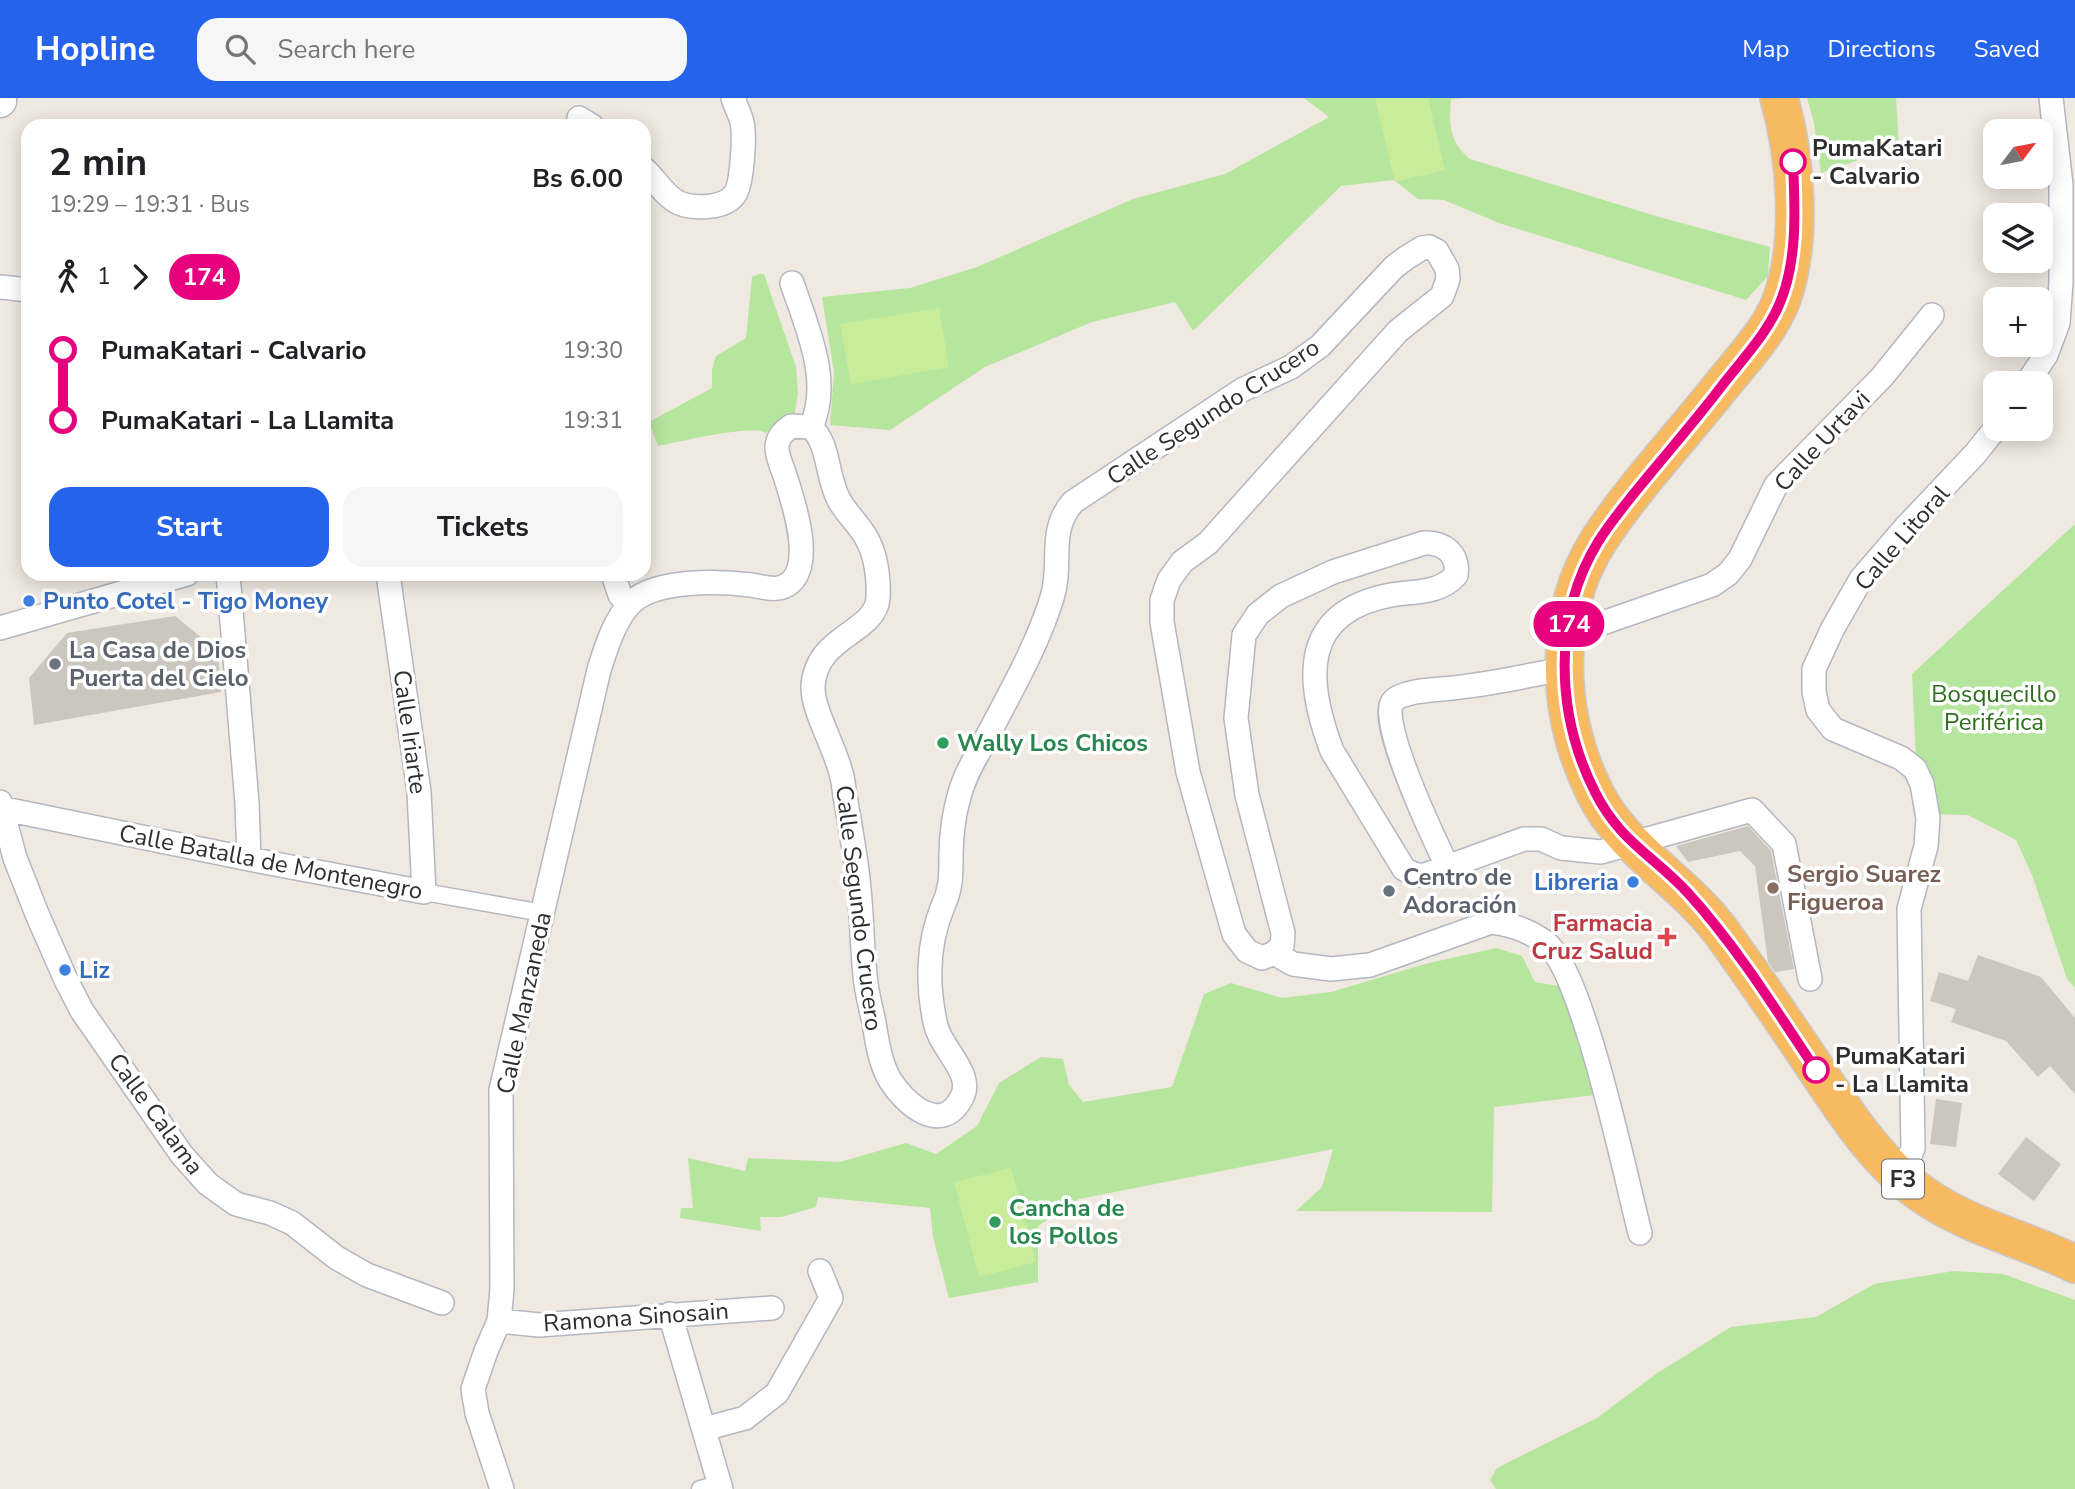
<!DOCTYPE html>
<html lang="en">
<head>
<meta charset="utf-8">
<style>
  body { margin:0; font-family:"Nunito Sans",sans-serif; background:#f6f6f6; color:#202124; height:100vh; display:flex; flex-direction:column; font-size:26px; white-space:nowrap }
  * { box-sizing:border-box; margin:0 }
  p { font-size:23px; color:#757577 }
  .icon { flex:none; width:38px; height:38px; fill:none; stroke:currentColor; stroke-width:2; stroke-linecap:round; stroke-linejoin:round }
  .map { position:relative; flex:1; overflow:hidden }
  .drawer { position:absolute; left:21px; top:21px; width:630px; height:462px; display:flex; flex-direction:column; background:#fff; border-radius:21px; box-shadow:0 4px 18px #0003 }
  .drawer>* { flex:none }
  .badge { padding:0 14px; border-radius:23px; font-size:24px; line-height:46px }
  .needle { width:46px; rotate:58deg }
  .controls { position:absolute; left:1983px; top:21px; display:grid; gap:14px }
  .controls a { display:grid; place-items:center; width:70px; height:70px; border-radius:14px; background:#fff; box-shadow:0 4px 18px #0003; font-size:35px }
  .map>.badge { position:absolute; translate:-50% -50%; box-shadow:0 0 0 4px #fff }
  .legs { display:flex; align-items:center; gap:10px; height:77px; padding:0 28px; font-size:23px }
  .legs p { margin-inline-start:auto }
  .headline { display:flex; align-items:center; justify-content:space-between; height:119px; padding:0 28px }
  h1 { font-size:38px; font-weight:700; line-height:52px }
  .button { display:flex; gap:14px; margin-top:auto; padding:14px 28px }
  .button a { flex:1; height:80px; border-radius:21px; background:#2563eb; color:#fff; font-size:28px; font-weight:700; line-height:80px; text-align:center }
  .button a+a { background:#f6f6f6; color:#202124 }
  ul { padding:0 28px; list-style:none }
  li { display:flex; align-items:center; gap:24px; height:70px; font-size:26px }
  li i { display:grid; place-items:center; width:10px; height:100%; margin:0 9px; background:currentColor }
  li i::after { content:''; width:18px; height:18px; margin:-9px; border:5px solid; border-radius:50%; background:#fff }
  li p { margin-inline-start:auto }
  li:first-child i { background:linear-gradient(#0000 50%,currentColor 0) }
  li:last-child i { background:linear-gradient(currentColor 50%,#0000 0) }
  header { display:flex; align-items:center; gap:42px; box-sizing:border-box; height:98px; padding:0 35px; background:#2563eb; color:#fff }
  header strong { font-size:33px }
  nav { display:flex; gap:38px; margin-inline-start:auto; font-size:24px }
  .search { width:490px; height:63px; background:#f6f6f6; display:flex; align-items:center; gap:18px; box-sizing:border-box; padding:0 24px; border-radius:21px; color:#757577; font-size:26px }
  .map>svg:first-child { display:block }
  .green { fill:#b6e59e }
  .pitch { fill:#c9ec9a }
  .building { fill:#cbc7bf }
  .lines { fill:none; stroke-linecap:round; stroke-linejoin:round }
  .pedestrian-casing { stroke:#b4b7c1; stroke-width:19 }
  .minor-casing { stroke:#b4b7c1; stroke-width:26 }
  .secondary-casing { stroke:#b4b7c1; stroke-width:35 }
  .trunk-casing { stroke:#c9c9c9; stroke-width:40 }
  .pedestrian { stroke:#fff; stroke-width:16 }
  .minor { stroke:#fff; stroke-width:23 }
  .secondary { stroke:#fff; stroke-width:32 }
  .trunk { stroke:#f8ba60; stroke-width:37 }
  .line-1-casing { stroke:#fff; stroke-width:16 }
  .line-1 { stroke:#e6007e; stroke-width:10 }
  .stop-1-dot { fill:#fff; stroke:#e6007e; stroke-width:3.5 }
  .shop-dot { fill:#3f7fe0; stroke:#fff; stroke-width:2.5 }
  .worship-dot { fill:#6b7280; stroke:#fff; stroke-width:2.5 }
  .leisure-dot { fill:#2e9e5b; stroke:#fff; stroke-width:2.5 }
  .education-dot { fill:#8d6e63; stroke:#fff; stroke-width:2.5 }
  .health-dot { fill:#e0444e; stroke:#fff; stroke-width:2.5 }
  .labels { text-anchor:middle; dominant-baseline:central; stroke-width:7; stroke-linejoin:round; paint-order:stroke }
  .shield { fill:#fff; stroke:#6d6d6d; stroke-width:2 }
  .shield-label { font-size:23px; font-weight:bold; fill:#2e2e2e }
  .stop-label { font-size:24px; font-weight:bold; fill:#2e2e2e; stroke:#fff; text-anchor:start }
  .street-label { font-size:24px; fill:#2e2e2e; stroke:#fff }
  .shop-label { font-size:24px; font-weight:bold; fill:#366cbe; stroke:#fff; text-anchor:start }
  .worship-label { font-size:24px; font-weight:bold; fill:#5b616d; stroke:#fff; text-anchor:start }
  .park-label { font-size:24px; fill:#2c6e1b; stroke:#fff }
  .leisure-label { font-size:24px; font-weight:bold; fill:#27864d; stroke:#fff; text-anchor:start }
  .education-label { font-size:24px; font-weight:bold; fill:#785e54; stroke:#fff; text-anchor:start }
  .health-label { font-size:24px; font-weight:bold; fill:#be3a42; stroke:#fff; text-anchor:end }
</style>
</head>
<body>
<header>
<strong>Hopline</strong>
<div class="search"><svg class="icon" aria-label="search" viewBox="0 0 24 24"><circle cx="10" cy="10" r="6"/><path d="M15 15l6 6"/></svg>Search here</div>
<nav><a>Map</a><a>Directions</a><a>Saved</a></nav>
</header>
<div class="map">
<svg width="2075" height="1391" viewBox="0 0 2075 1391">
  <rect width="100%" height="100%" fill="#efe9e1"/>
  <path class="green" d="M 1304,0 L 1463,0 L 1451,1 C 1449,26 1449,44 1470,61 L 1659,119 L 1770,149 L 1768,178 L 1746,202 L 1499,125 L 1444,102 L 1418,101 L 1394,82 L 1341,88 L 1193,233 L 1175,204 L 1092,224 L 985,269 L 890,332 L 830,327 L 834,274 L 822,199 L 910,190 L 977,169 L 1133,101 L 1225,76 L 1329,19 Z
    M 1807,0 L 1896,0 L 1899,48 L 1821,75 L 1814,25 Z
    M 759,176 L 764,176 L 796,269 L 798,295 L 795,314 L 766,335 C 751,326 679,344 658,348 L 649,324 L 712,290 L 712,271 L 716,258 L 746,240 L 752,179 Z
    M 2075,426 L 2075,890 L 2067,881 L 2032,777 L 2016,742 L 1968,717 L 1925,716 L 1916,660 L 1912,576 Z
    M 1496,850 L 1522,858 L 1535,884 L 1564,889 L 1595,997 L 1494,1009 L 1492,1114 L 1296,1113 L 1322,1089 L 1333,1051 L 1079,1101 L 1038,1128 L 1038,1184 L 949,1200 L 933,1139 L 930,1110 L 818,1099 L 816,1109 L 781,1119 L 760,1119 L 761,1133 L 680,1120 L 681,1110 L 693,1110 L 688,1060 L 745,1073 L 748,1060 L 840,1064 L 906,1045 L 936,1056 L 977,1028 L 999,985 L 1041,959 L 1063,961 L 1069,987 L 1083,1004 L 1172,989 L 1204,896 L 1231,885 L 1282,900 L 1331,894 L 1425,866 Z
    M 1954,1173 L 2003,1176 L 2075,1202 L 2075,1391 L 1496,1391 L 1490,1382 L 1497,1370 L 1597,1320 L 1656,1276 L 1731,1229 L 1816,1219 L 1874,1186 Z"/>
  <path class="pitch" d="M 1375,0 L 1428,0 L 1445,72 L 1395,84 Z
    M 939,210 L 949,269 L 851,286 L 840,226 Z
    M 1011,1070 L 1036,1164 L 979,1179 L 954,1084 Z"/>
  <path class="building" d="M 175,518 L 218,553 L 221,594 L 34,627 L 29,580 L 67,535 Z
    M 1748,728 L 1771,753 L 1794,871 L 1775,874 L 1768,864 L 1755,768 L 1740,753 L 1688,764 L 1676,748 Z
    M 1978,857 L 2041,879 L 2075,920 L 2075,996 L 2050,968 L 2038,979 L 2006,943 L 1951,924 L 1956,911 L 1930,903 L 1939,874 L 1968,883 Z
    M 1936,1001 L 1962,1005 L 1956,1049 L 1930,1046 Z
    M 2026,1039 L 2061,1066 L 2034,1103 L 1998,1076 Z"/>
  <g class="lines">
    <defs>
      <path id="pedestrian" d="M 424,794 L 543,815
        M 700,1391 L 720,1386"/>
      <path id="minor" d="M 579,28 L 579,20 L 592,28
        M 644,71 C 656,81 664,98 679,105 C 694,111 725,111 735,96 C 742,86 744,44 743,31 C 743,21 736,10 733,0
        M 792,185 C 807,230 832,283 811,329
        M 0,189 L 28,192
        M 2027,285 L 2046,257 L 2058,225 L 2061,184 L 2061,87 L 2051,0
        M 228,476 L 247,705 L 249,761
        M 613,476 L 620,497 L 629,506
        M 1569,524 L 1591,529 L 1712,487 L 1728,476 L 1740,461 L 1776,387 L 1882,279 L 1932,217
        M 0,530 L 187,476
        M 0,704 L 15,760 L 37,816 L 66,882 L 82,913 L 182,1057 L 208,1086 L 236,1106 L 270,1115 L 292,1125 L 337,1160 L 367,1177 L 442,1205
        M 0,710 L 249,761 L 424,794 L 419,694 L 388,476
        M 1448,770 C 1436,745 1379,626 1392,605 C 1396,598 1408,596 1415,594 C 1433,591 1451,591 1468,588 C 1500,584 1531,577 1563,571
        M 1274,855 L 1293,866 L 1331,871 L 1370,867 L 1491,824 C 1510,826 1530,833 1546,845 C 1583,873 1626,1081 1640,1135
        M 1896,1075 L 1907,1065 L 1913,1050 L 1909,811 L 1926,748 L 1928,720 L 1922,686 L 1915,671 L 1901,660 L 1833,631 L 1818,612 L 1814,594 L 1814,571 L 1833,530 L 1861,481 L 1905,430 L 1975,356 L 1995,331
        M 670,1216 L 721,1391
        M 499,1223 L 539,1227 L 772,1210
        M 704,1331 L 745,1320 L 777,1295 L 831,1200 L 820,1173
        M 502,1391 L 477,1315 L 473,1291 L 486,1253 L 499,1223 L 502,1191 L 501,992 L 599,572 C 605,552 615,520 631,505 C 655,481 719,483 751,487 C 765,489 779,495 791,484 C 813,463 794,406 786,381 C 783,371 777,359 777,350 C 777,340 783,334 791,328 L 811,329 C 830,347 826,378 839,402 C 847,417 861,428 868,443 C 875,456 877,470 878,484 C 878,491 879,499 877,506 C 868,536 816,540 813,588 C 812,614 839,655 843,684 C 848,720 856,755 859,791 C 862,820 862,849 865,877 C 866,892 870,906 873,920 C 877,941 879,963 890,982 C 905,1006 942,1039 962,999 C 974,976 942,952 936,928 C 927,889 927,846 943,808 C 951,791 951,778 951,759 C 951,738 954,715 960,695 C 966,674 977,657 988,637 C 1011,593 1037,548 1052,500 C 1063,466 1047,433 1073,404 L 1242,292 L 1291,269 L 1320,248 L 1394,169 L 1406,160 L 1422,150 L 1429,149 L 1437,153 L 1447,171 L 1448,181 L 1442,198 L 1398,233 L 1208,445 L 1182,464 L 1169,482 L 1162,502 L 1162,524 L 1188,674 L 1234,836 L 1247,853 L 1262,860 L 1274,855 L 1282,848 L 1283,835 L 1247,697 L 1236,620 L 1244,537 L 1258,516 L 1281,498 L 1333,474 L 1424,445 C 1444,444 1459,456 1456,477 C 1440,496 1413,493 1391,497 C 1300,514 1305,582 1332,653 L 1404,771 L 1415,777 L 1425,777 L 1524,741 L 1541,741 L 1561,750 L 1601,754 L 1752,712 L 1784,746 L 1810,881"/>
      <path id="secondary" d="M 0,3 L 0,0"/>
      <path id="trunk" d="M 1779,0 C 1796,58 1803,145 1781,203 C 1769,234 1743,261 1722,287 C 1682,338 1635,387 1599,442 C 1551,517 1556,617 1595,695 C 1623,752 1684,783 1722,835 C 1752,876 1781,919 1810,962 C 1843,1011 1877,1067 1928,1100 C 1973,1130 2027,1142 2075,1166"/>
    </defs>
    <use href="#pedestrian" class="pedestrian-casing"/>
    <use href="#minor" class="minor-casing"/>
    <use href="#secondary" class="secondary-casing"/>
    <use href="#trunk" class="trunk-casing"/>
    <use href="#pedestrian" class="pedestrian"/>
    <use href="#minor" class="minor"/>
    <use href="#secondary" class="secondary"/>
    <use href="#trunk" class="trunk"/>
  </g>
  <g class="lines">
    <defs>
      <path id="line-1" d="M 1793,64 C 1795,110 1798,164 1779,207 C 1766,237 1741,263 1721,289 C 1698,319 1674,347 1650,376 C 1632,398 1613,420 1598,444 C 1552,519 1556,617 1595,694 C 1620,744 1653,757 1688,795 C 1737,849 1776,912 1816,972"/>
    </defs>
    <use href="#line-1" class="line-1-casing"/>
    <use href="#line-1" class="line-1"/>
  </g>
  <g class="stop-1-dot">
    <circle cx="1793" cy="64" r="12"/>
    <circle cx="1816" cy="972" r="12"/>
  </g>
  <g class="shop-dot">
    <circle cx="29" cy="503" r="7"/>
    <circle cx="1633" cy="784" r="7"/>
    <circle cx="65" cy="872" r="7"/>
  </g>
  <g class="worship-dot">
    <circle cx="55" cy="566" r="7"/>
    <circle cx="1389" cy="793" r="7"/>
  </g>
  <g class="leisure-dot">
    <circle cx="943" cy="645" r="7"/>
    <circle cx="995" cy="1124" r="7"/>
  </g>
  <circle class="education-dot" cx="1773" cy="790" r="7"/>
  <path class="health-dot" d="M1663.5 828.5h7v7h7v7h-7v7h-7v-7h-7v-7h7z"/>
  <g class="labels">
    <rect class="shield" x="1882" y="1061.5" width="42" height="39" rx="5"/>
    <g class="shield-label">
      <text x="1903" y="1081">F3</text>
    </g>
    <g class="stop-label">
      <text x="1812" y="50">PumaKatari<tspan x="1812" dy="28">- Calvario</tspan></text>
      <text x="1835" y="958">PumaKatari<tspan x="1835" dy="28">- La Llamita</tspan></text>
    </g>
    <g class="street-label">
      <text transform="translate(1213 314) rotate(-33)">Calle Segundo Crucero</text>
      <text transform="translate(1822 343) rotate(-47)">Calle Urtavi</text>
      <text transform="translate(1902 440) rotate(-49)">Calle Litoral</text>
      <text transform="translate(410 634) rotate(82)">Calle Iriarte</text>
      <text transform="translate(271 764) rotate(11)">Calle Batalla de Montenegro</text>
      <text transform="translate(859 810) rotate(83)">Calle Segundo Crucero</text>
      <text transform="translate(524 905) rotate(-78)">Calle Manzaneda</text>
      <text transform="translate(156 1016) rotate(54)">Calle Calama</text>
      <text transform="translate(636 1219) rotate(-4)">Ramona Sinosain</text>
    </g>
    <g class="shop-label">
      <text x="43" y="503">Punto Cotel - Tigo Money</text>
      <text x="1619" y="784" text-anchor="end">Libreria</text>
      <text x="79" y="872">Liz</text>
    </g>
    <g class="worship-label">
      <text x="69" y="552">La Casa de Dios<tspan x="69" dy="28">Puerta del Cielo</tspan></text>
      <text x="1403" y="779">Centro de<tspan x="1403" dy="28">Adoración</tspan></text>
    </g>
    <g class="park-label">
      <text x="1994" y="596">Bosquecillo<tspan x="1994" dy="28">Periférica</tspan></text>
    </g>
    <g class="leisure-label">
      <text x="957" y="645">Wally Los Chicos</text>
      <text x="1009" y="1110">Cancha de<tspan x="1009" dy="28">los Pollos</tspan></text>
    </g>
    <g class="education-label">
      <text x="1787" y="776">Sergio Suarez<tspan x="1787" dy="28">Figueroa</tspan></text>
    </g>
    <g class="health-label">
      <text x="1653" y="825">Farmacia<tspan x="1653" dy="28">Cruz Salud</tspan></text>
    </g>
  </g>
</svg>
<div class="controls">
<a><svg class="needle" viewBox="-14 -14 28 28"><path d="M0-13l5 13h-10z" fill="#e53935"/><path d="M0 13l5-13h-10z" fill="#757577"/></svg></a>
<a><svg class="icon" aria-label="layers" viewBox="0 0 24 24"><path d="M12 4l9 5-9 5-9-5zM3 14l9 5 9-5"/></svg></a>
<a>+</a>
<a>−</a>
</div>
<b class="badge" style="left:1569px;top:526px;background:#e6007e;color:#fff">174</b>
<section class="drawer">
<div class="headline"><div><h1>2 min</h1><p>19:29 – 19:31 · Bus</p></div><b>Bs 6.00</b></div>
<div class="legs"><svg class="icon" aria-label="walk" viewBox="0 0 24 24"><circle cx="13" cy="4" r="2"/><path d="M13 8l-2 6 4 7M11 14l-3 7M7 12l3-4h3l4 4"/></svg>1<svg class="icon" aria-label="forward" viewBox="0 0 24 24"><path d="M9 5l7 7-7 7"/></svg><b class="badge" style="background:#e6007e;color:#fff">174</b></div>
<ul>
<li><i style="color:#e6007e"></i><b>PumaKatari - Calvario</b><p>19:30</p></li>
<li><i style="color:#e6007e"></i><b>PumaKatari - La Llamita</b><p>19:31</p></li>
</ul>
<div class="button"><a>Start</a><a>Tickets</a></div>
</section>
</div>
</body>
</html>
